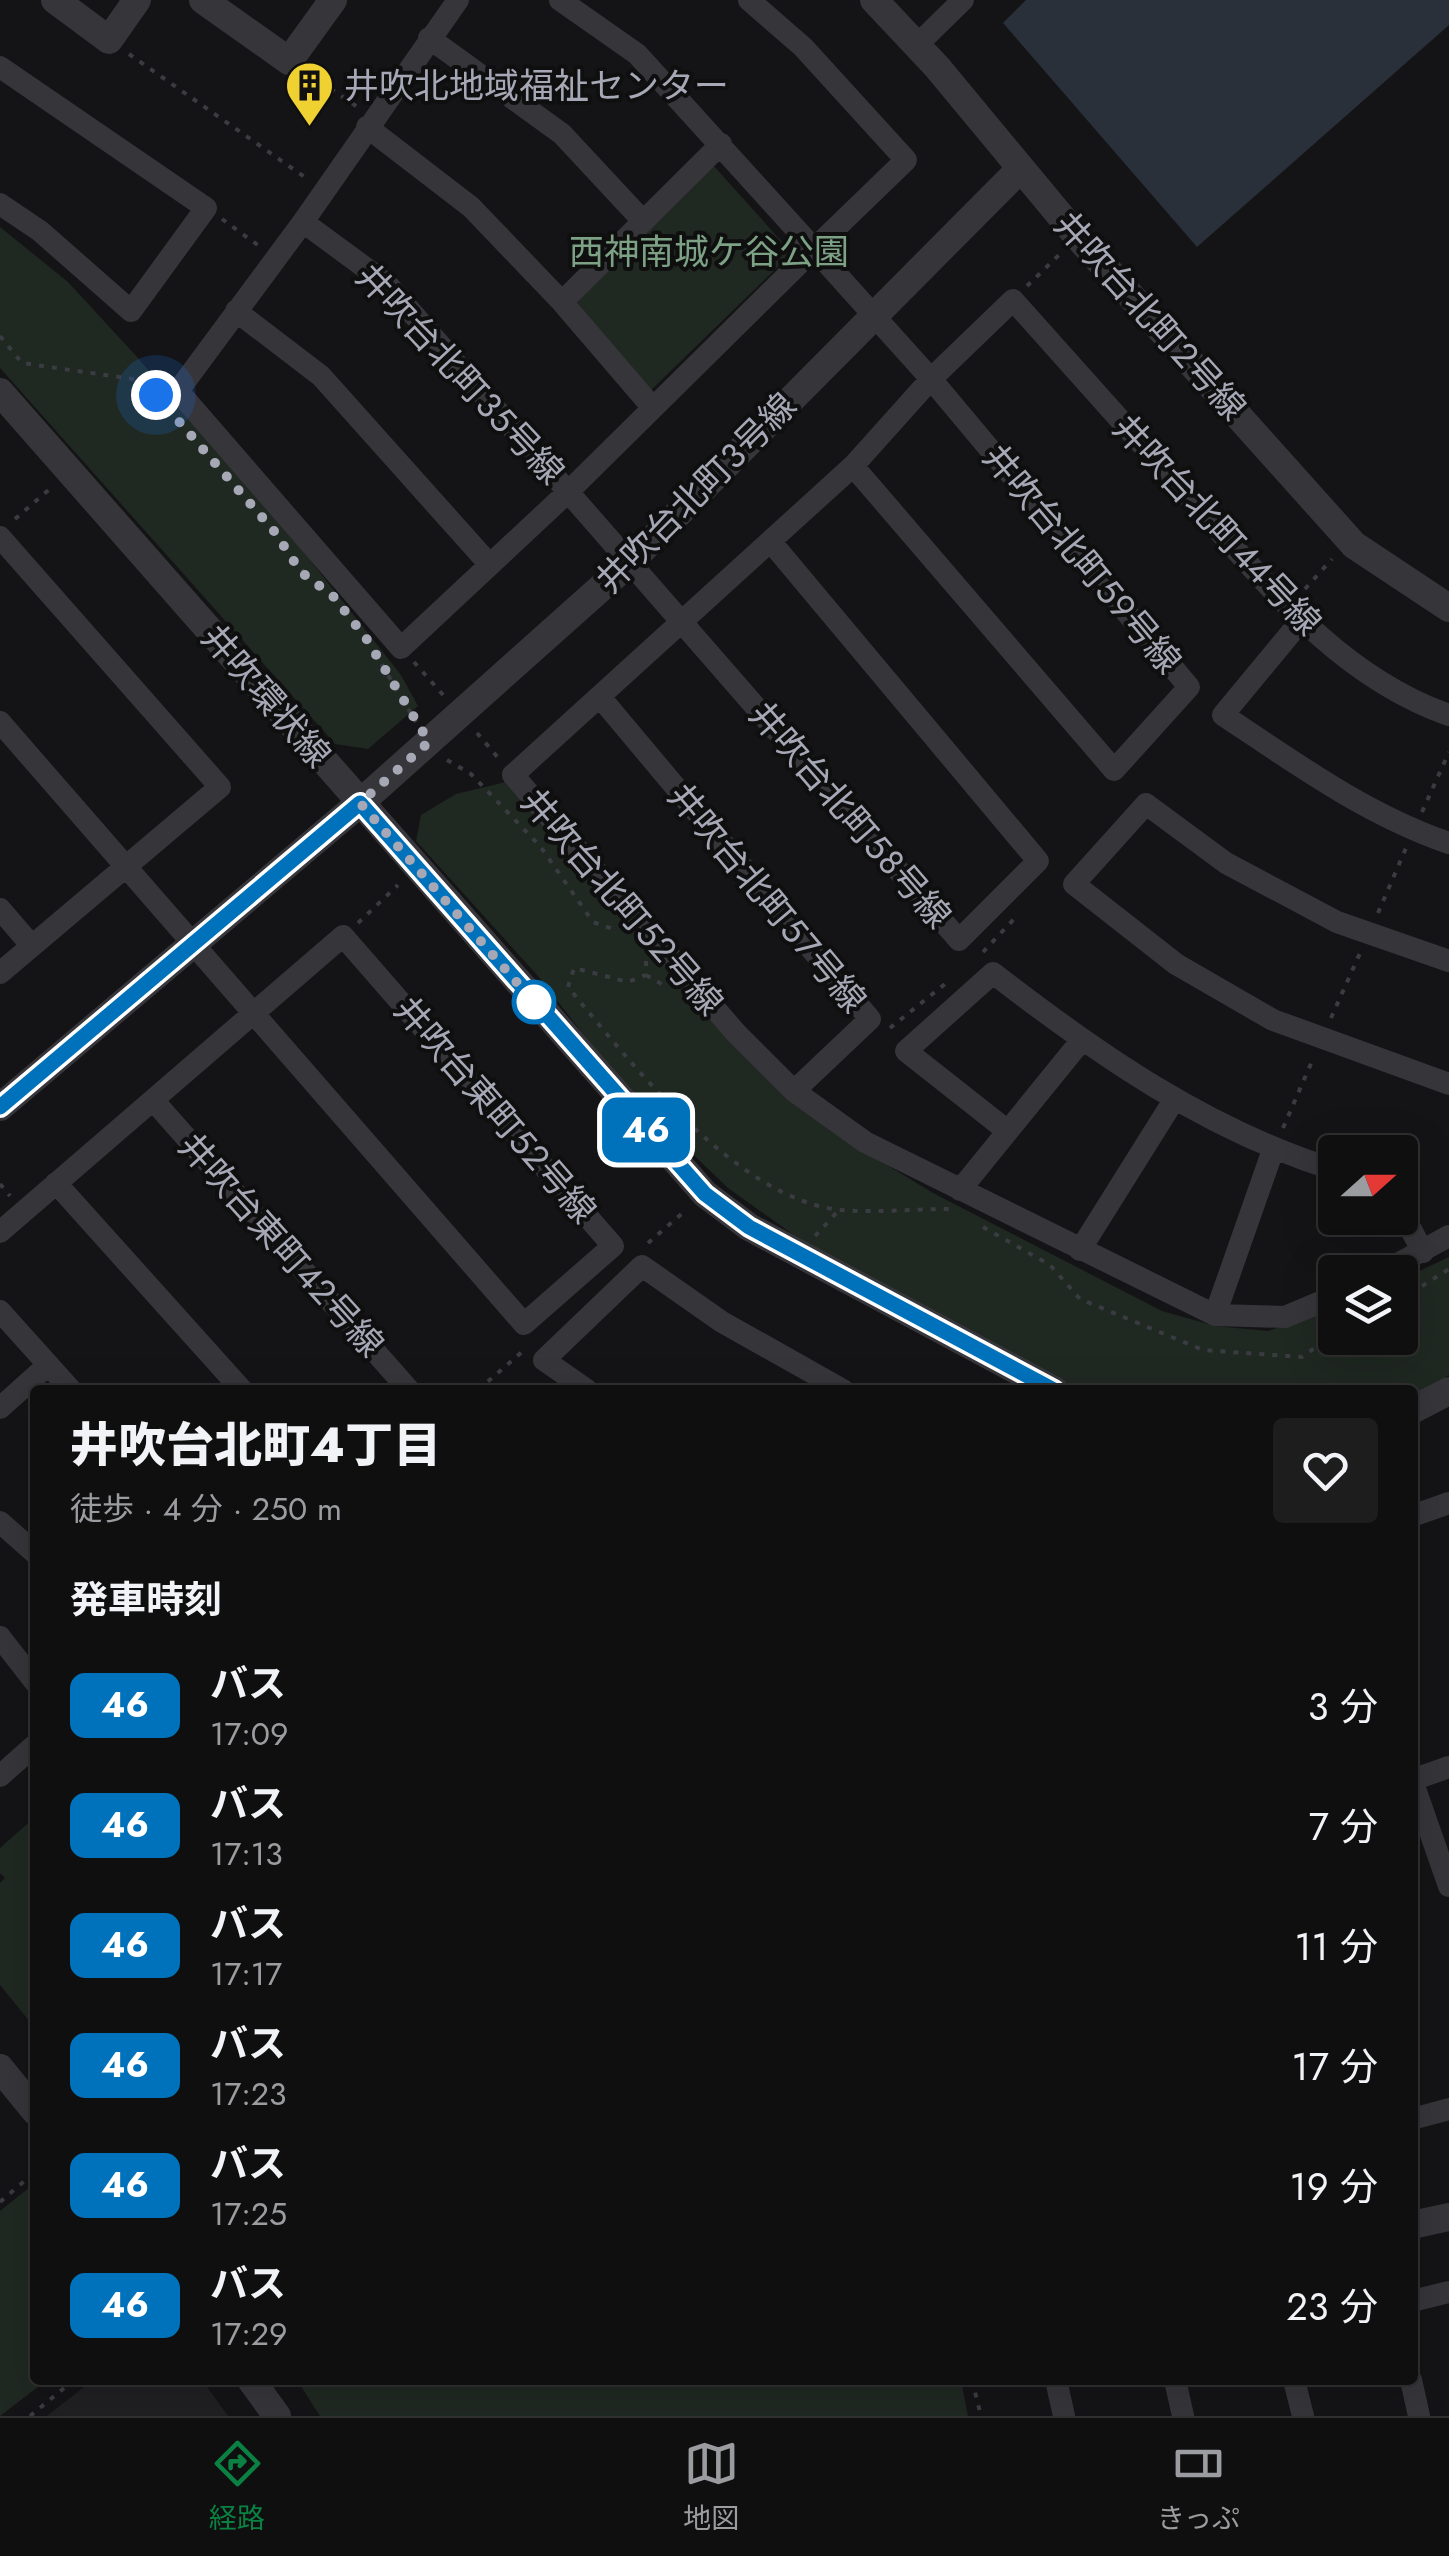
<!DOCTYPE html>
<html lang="ja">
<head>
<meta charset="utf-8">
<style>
  body { margin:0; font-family:Jost,"Noto Sans JP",sans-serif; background:#1d1d1e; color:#f1f3f6; height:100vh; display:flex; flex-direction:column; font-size:38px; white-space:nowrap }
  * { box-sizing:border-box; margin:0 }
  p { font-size:32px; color:#9b9c9f }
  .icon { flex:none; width:55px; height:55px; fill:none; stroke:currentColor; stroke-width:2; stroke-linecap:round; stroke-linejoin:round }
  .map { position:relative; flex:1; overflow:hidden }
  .panel { position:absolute; left:30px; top:1385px; width:1388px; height:1000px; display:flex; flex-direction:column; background:#0f0f10; border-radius:10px; box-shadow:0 10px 40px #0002,0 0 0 2px #2f2f30 }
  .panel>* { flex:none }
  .badge { padding:0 20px; border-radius:15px; font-size:35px; line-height:65px }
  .needle { width:65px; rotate:69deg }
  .tools { position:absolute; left:1318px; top:1135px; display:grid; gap:20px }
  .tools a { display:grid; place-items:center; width:100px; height:100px; border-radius:10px; background:#0f0f10; box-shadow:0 10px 40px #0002,0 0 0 2px #2f2f30; font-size:50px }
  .you { position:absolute; width:50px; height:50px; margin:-25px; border:8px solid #fff; border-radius:50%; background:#1a73e8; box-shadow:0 0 0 15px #1a73e833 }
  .map>.badge { position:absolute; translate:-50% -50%; box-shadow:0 0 0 5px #fff }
  h2 { padding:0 40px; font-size:38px; line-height:90px }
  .round { display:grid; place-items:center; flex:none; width:105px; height:105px; border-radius:10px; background:#1d1d1e }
  .summary { display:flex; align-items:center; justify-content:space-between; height:170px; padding:0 40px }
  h1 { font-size:48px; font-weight:800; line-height:75px }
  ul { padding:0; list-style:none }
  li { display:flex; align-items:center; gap:30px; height:120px; padding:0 40px }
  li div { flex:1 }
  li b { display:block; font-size:38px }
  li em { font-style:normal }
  li .badge { min-width:110px; font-weight:700; text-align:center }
  .menu { display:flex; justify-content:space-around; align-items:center; height:140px; border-top:2px solid #2f2f30; background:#0f0f10; font-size:28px; color:#9b9c9f }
  .menu a { display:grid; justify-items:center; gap:5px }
  .menu .on { color:#0b8043 }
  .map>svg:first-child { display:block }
  .built { fill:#202022 }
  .green { fill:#202822 }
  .water { fill:#2a3039 }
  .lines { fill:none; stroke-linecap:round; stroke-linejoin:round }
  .path { stroke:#3b3c41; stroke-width:4; stroke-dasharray:5 8; stroke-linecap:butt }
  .minor { stroke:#35353a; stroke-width:22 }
  .tertiary { stroke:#35353a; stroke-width:28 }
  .line-casing { stroke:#fff; stroke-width:22 }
  .line { stroke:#0072bc; stroke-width:15 }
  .walk { stroke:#a6a8b6; stroke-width:10; stroke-dasharray:0 18 }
  .stop-dot { fill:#fff; stroke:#0072bc; stroke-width:5 }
  .labels { text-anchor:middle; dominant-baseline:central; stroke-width:8; stroke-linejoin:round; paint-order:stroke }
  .poi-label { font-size:35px; fill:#a6a8b6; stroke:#0f0f10; text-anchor:start }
  .park-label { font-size:35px; fill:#7da185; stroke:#0f0f10 }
  .street-label { font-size:35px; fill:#a6a8b6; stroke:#0f0f10 }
</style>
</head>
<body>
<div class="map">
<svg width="1449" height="2416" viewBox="0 0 1449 2416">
  <rect width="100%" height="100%" fill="#141416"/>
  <path class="built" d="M 93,2380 L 202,2380 L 228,2416 L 47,2416 Z"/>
  <path class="green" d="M 712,164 L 792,253 L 645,396 L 577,302 Z
    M 0,227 L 68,282 L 138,358 L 303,551 L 401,675 L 418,706 L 368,749 L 335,744 L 0,368 Z
    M 506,782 L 681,984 L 836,1134 L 933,1193 L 1162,1311 L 1215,1326 L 1268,1331 L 1335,1309 L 1335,1338 L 1400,1338 L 1400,1280 L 1449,1257 L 1449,1375 L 1413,1399 L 1412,1390 L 1074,1390 L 924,1313 L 798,1238 L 728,1188 L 631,1095 L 537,975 L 416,841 L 421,815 L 456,794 Z
    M 35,1817 L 35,2028 L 0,1985 L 0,1883 L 5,1878 L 0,1873 L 0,1848 Z
    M 35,2183 L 35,2380 L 47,2380 L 0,2416 L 0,2211 Z
    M 297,2380 L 961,2380 L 968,2416 L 320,2416 Z"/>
  <path class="water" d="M 1026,0 L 1449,0 L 1449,25 L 1197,247 L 1003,23 Z"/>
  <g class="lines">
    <path class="path" d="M 129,54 L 306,178
      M 309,74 L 359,108
      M 222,219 L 259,246
      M 1027,286 L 1060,254
      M 0,336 L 22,363 L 140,380 L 157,395
      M 15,519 L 53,486
      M 293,560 L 310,579
      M 1305,589 L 1332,559
      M 375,653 L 416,722
      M 414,662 L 444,696
      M 477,733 L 500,760
      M 447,760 L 471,774 L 540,846 L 593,922 L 616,930
      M 1422,812 L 1449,752
      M 1378,913 L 1406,848
      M 358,923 L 398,885
      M 983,952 L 1014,919
      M 646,961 L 646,975 L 628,982 L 574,968 L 568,987 C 630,1062 737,1200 841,1210 C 876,1213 914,1209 949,1209
      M 646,975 L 663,985
      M 1331,1018 L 1360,953
      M 890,1028 L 945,984
      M 1283,1128 L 1313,1059
      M 0,1184 L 10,1196
      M 983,1227 L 1050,1265 L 1080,1299 L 1203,1350 L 1302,1357 L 1335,1333
      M 815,1236 L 839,1210
      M 648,1243 L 686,1210
      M 1400,1300 L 1449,1269
      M 478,1390 L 523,1351
      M 0,2202 L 35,2172
      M 972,2380 L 981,2416
      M 30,2416 L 74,2380"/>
    <path class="minor" d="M 560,0 L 637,54 L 814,249 L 906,160 L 803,47 L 749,0
      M 429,38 L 562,134 L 643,221
      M 917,45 L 963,0
      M 0,67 L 206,208 L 131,311 L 40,231 L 0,204
      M 367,127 L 471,207 L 562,302 L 653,408
      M 303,222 L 458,0
      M 562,302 L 721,144
      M 236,311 L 321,376 L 490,565
      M 0,537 L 220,787 L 0,973
      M 771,542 L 1038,861 L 959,940 L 386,283 L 303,222 L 178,391 L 401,648 L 569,491 L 814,249 L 931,379 L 1189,687 L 1114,770 L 853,466
      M 1300,622 L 1223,715 C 1295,763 1367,815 1449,843
      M 600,697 L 870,1019 L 794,1091
      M 0,722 L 524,1324 L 613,1246 L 343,936 L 0,1232
      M 0,909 L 31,945
      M 1449,961 L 1337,922 L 1226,863 L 1146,804 L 1074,884 L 1176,964 L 1273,1020 L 1449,1084
      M 153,1100 L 409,1390
      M 1005,1129 L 906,1051 L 993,973 C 1099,1055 1207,1130 1335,1170
      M 56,1183 L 242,1390
      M 960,1190 L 1081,1041
      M 1400,1209 L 1423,1252
      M 1080,1250 L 1174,1100
      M 1383,1272 L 1449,1236
      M 1335,1296 L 1285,1317 L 1215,1315 L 865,1142 L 794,1091 L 736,1033 L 513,775 L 853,466 L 931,379 L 1013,300 C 1072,366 1131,432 1190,498 C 1266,583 1338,676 1449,715
      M 0,1311 L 71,1390
      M 1215,1315 L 1273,1150
      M 587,1390 L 544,1360 L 642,1266 L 722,1322 L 843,1390
      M 0,1408 L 48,1365
      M 1412,1516 L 1449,1503
      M 0,1522 L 35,1553
      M 0,1637 L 35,1682
      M 0,1776 L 35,1745
      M 1412,1780 L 1449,1886
      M 1412,1780 L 1449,1767
      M 1412,2119 L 1449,2109
      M 1412,2301 L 1449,2292
      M 1056,2380 L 1064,2416
      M 1175,2380 L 1183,2416
      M 1294,2380 L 1303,2416
      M 1411,2380 L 1419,2416"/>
    <path class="tertiary" d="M 55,0 L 109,40 L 137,0
      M 203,0 L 289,61 L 333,0
      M 874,0 L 937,67 L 1078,237 L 1354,545 L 1449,608
      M 0,392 L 705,1194 L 749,1227 L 1054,1390
      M 0,1107 L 360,803 L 631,561 L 1020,169
      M 1412,1410 L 1449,1391
      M 0,2068 L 35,2111
      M 1412,2225 L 1449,2217
      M 251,2380 L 277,2416"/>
  </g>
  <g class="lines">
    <defs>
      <path id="line" d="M 0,1107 L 360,803 L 705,1194 L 749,1227 L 1054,1390"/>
    </defs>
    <use href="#line" class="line-casing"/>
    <use href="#line" class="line"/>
    <path class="walk" d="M 156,395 L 274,531 L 301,572 L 333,596 L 366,638 L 429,742 L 360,803 L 534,1002"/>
  </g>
  <defs>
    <symbol id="building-pin" viewBox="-11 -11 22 30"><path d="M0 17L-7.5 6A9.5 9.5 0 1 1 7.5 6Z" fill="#efd132" stroke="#0f0f10"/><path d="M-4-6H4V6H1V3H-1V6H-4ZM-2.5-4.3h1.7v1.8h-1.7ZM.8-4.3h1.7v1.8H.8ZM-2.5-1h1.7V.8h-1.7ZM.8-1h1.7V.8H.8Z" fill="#111"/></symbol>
  </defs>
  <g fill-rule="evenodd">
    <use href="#building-pin" x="282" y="58" width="55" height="75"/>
  </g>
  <circle class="stop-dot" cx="534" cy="1002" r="20"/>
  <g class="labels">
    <g class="poi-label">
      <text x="344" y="86">井吹北地域福祉センター</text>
    </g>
    <g class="park-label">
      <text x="709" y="252">西神南城ケ谷公園</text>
    </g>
    <g class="street-label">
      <text transform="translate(1150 316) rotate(48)">井吹台北町２号線</text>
      <text transform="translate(460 374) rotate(47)">井吹台北町３５号線</text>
      <text transform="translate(696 493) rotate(-45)">井吹台北町３号線</text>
      <text transform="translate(1217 525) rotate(47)">井吹台北町４４号線</text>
      <text transform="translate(1082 559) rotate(50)">井吹台北町５９号線</text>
      <text transform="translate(266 696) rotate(49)">井吹環状線</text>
      <text transform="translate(850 815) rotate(49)">井吹台北町５８号線</text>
      <text transform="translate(767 898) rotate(50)">井吹台北町５７号線</text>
      <text transform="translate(622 902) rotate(49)">井吹台北町５２号線</text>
      <text transform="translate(495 1110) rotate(49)">井吹台東町５２号線</text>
      <text transform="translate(281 1245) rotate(48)">井吹台東町４２号線</text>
    </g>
  </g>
</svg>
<div class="tools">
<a><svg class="needle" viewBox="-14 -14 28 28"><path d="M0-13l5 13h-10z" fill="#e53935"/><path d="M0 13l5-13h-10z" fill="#9b9c9f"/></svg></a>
<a><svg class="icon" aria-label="layers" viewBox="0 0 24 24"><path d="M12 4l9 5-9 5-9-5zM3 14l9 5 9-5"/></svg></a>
</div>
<div class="you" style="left:156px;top:395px"></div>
<b class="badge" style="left:646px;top:1130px;background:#0072bc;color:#fff">46</b>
<section class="panel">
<div class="summary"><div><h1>井吹台北町4丁目</h1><p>徒歩 · 4 分 · 250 m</p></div><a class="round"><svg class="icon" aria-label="heart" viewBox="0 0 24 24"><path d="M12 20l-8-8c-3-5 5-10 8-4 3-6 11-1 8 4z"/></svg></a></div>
<h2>発車時刻</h2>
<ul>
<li><span class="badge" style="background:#0072bc;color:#fff">46</span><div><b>バス</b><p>17:09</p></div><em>3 分</em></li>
<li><span class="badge" style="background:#0072bc;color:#fff">46</span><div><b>バス</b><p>17:13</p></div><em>7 分</em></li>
<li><span class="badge" style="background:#0072bc;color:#fff">46</span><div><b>バス</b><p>17:17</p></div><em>11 分</em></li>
<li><span class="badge" style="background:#0072bc;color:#fff">46</span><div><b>バス</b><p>17:23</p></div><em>17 分</em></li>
<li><span class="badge" style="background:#0072bc;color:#fff">46</span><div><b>バス</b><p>17:25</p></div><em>19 分</em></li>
<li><span class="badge" style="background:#0072bc;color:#fff">46</span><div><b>バス</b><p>17:29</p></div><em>23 分</em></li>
</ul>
</section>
</div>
<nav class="menu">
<a class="on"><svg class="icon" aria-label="directions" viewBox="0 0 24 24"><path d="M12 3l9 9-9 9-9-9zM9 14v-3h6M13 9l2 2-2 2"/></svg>経路</a>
<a><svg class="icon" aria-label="map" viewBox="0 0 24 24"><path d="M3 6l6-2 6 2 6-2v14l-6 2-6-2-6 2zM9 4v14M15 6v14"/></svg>地図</a>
<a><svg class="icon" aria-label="tickets" viewBox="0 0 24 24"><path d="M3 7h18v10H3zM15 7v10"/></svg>きっぷ</a>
</nav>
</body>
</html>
